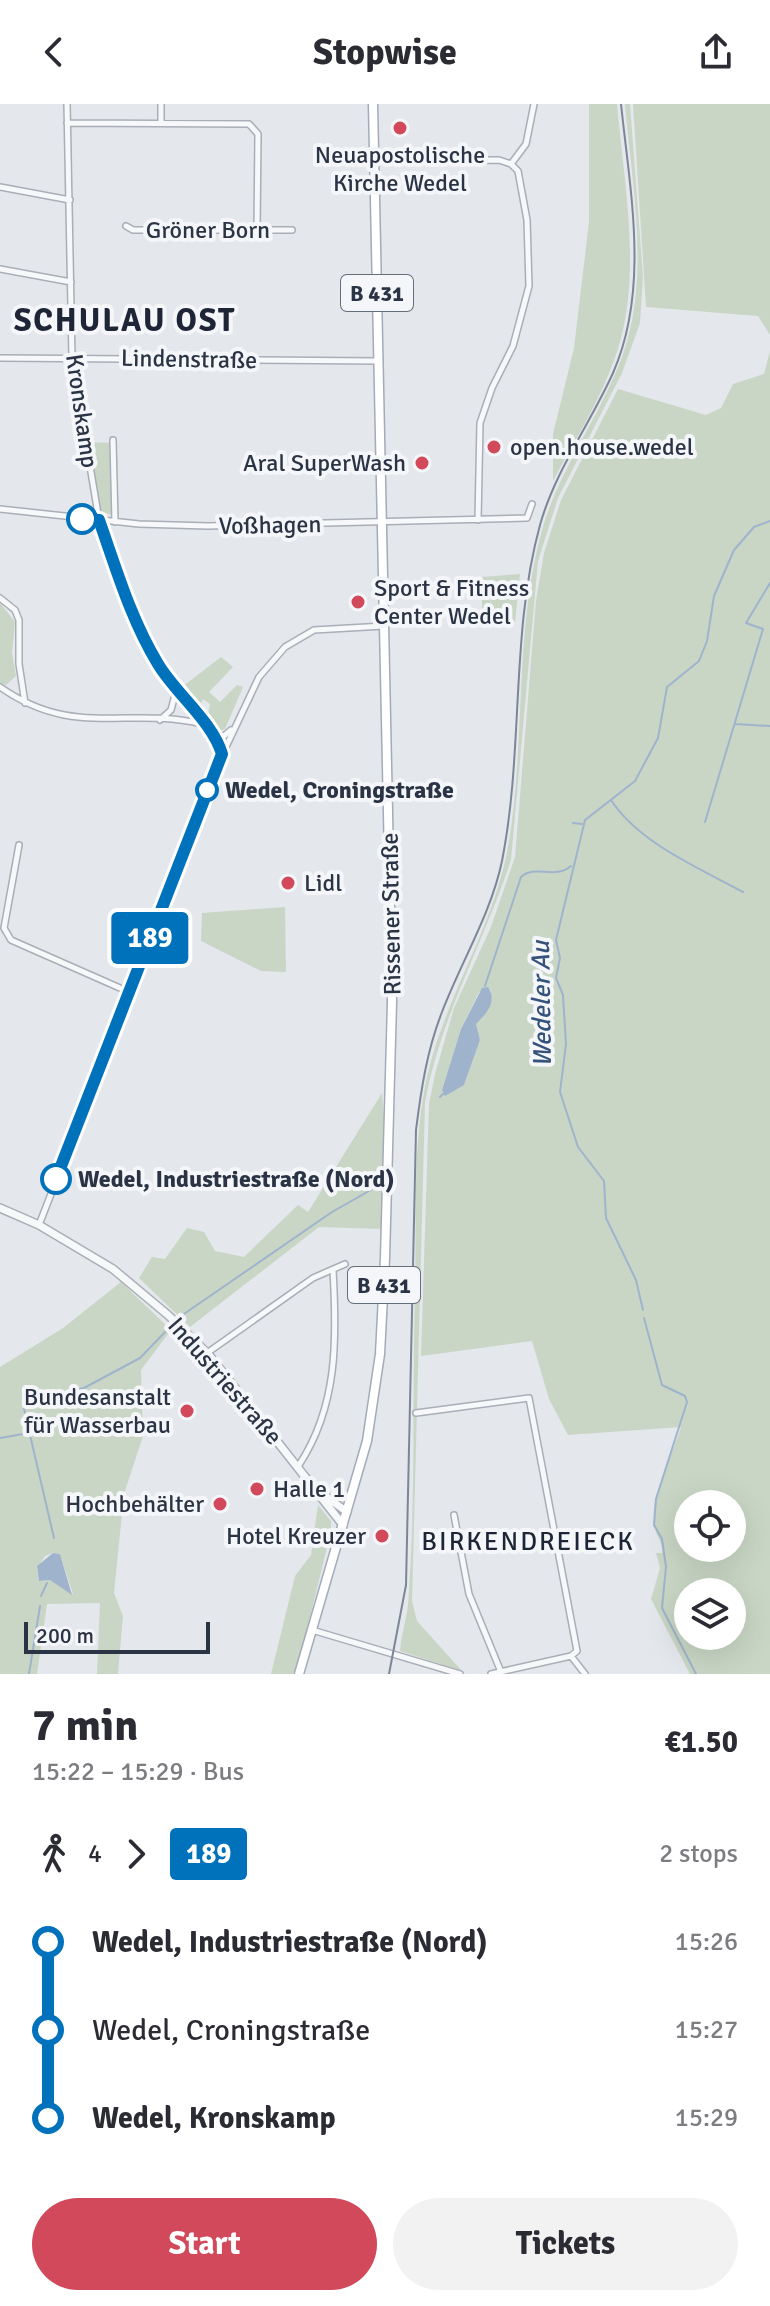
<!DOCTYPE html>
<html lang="en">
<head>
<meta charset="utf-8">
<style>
  body { margin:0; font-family:Signika,sans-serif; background:#f2f2f3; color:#2b2b33; height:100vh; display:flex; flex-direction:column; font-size:30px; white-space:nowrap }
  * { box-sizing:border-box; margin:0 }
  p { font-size:26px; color:#7c7c81 }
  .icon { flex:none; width:44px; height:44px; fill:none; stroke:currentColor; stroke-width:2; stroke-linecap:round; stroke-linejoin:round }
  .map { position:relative; height:1570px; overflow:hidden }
  .sheet { display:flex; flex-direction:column; background:#fff; flex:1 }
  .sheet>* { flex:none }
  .badge { padding:0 16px; border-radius:6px; font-size:28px; line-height:52px }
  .tools { position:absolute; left:674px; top:1386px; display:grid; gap:16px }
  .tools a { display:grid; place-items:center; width:72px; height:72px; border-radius:50%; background:#fff; box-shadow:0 8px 32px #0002; font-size:40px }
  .scale { position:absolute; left:24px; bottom:20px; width:186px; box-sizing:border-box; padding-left:8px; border:4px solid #2b3445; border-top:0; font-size:22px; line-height:28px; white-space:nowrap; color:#2b3445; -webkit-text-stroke:6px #f4f6f9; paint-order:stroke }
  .map>.badge { position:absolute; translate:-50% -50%; box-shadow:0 0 0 4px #fff }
  .legs { display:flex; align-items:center; gap:12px; height:88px; padding:0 32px; font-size:26px }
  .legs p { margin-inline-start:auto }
  .overview { display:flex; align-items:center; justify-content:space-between; height:136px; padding:0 32px }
  h1 { font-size:44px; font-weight:700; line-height:60px }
  .action { display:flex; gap:16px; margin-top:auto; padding:16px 32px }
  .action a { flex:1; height:92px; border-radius:48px; background:#d1495b; color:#fff; font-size:32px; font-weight:700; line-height:92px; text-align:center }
  .action a+a { background:#f2f2f3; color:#2b2b33 }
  ul { padding:0 32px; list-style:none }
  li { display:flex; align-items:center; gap:28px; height:88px; font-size:30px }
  li i { display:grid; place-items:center; width:12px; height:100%; margin:0 10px; background:currentColor }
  li i::after { content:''; width:20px; height:20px; margin:-10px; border:6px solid; border-radius:50%; background:#fff }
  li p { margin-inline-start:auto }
  li:first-child i { background:linear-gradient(#0000 50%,currentColor 0) }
  li:last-child i { background:linear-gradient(currentColor 50%,#0000 0) }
  header { display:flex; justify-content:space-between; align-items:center; height:104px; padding:0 32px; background:#fff; font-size:36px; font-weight:700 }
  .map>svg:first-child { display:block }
  .green { fill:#c9d6c5; fill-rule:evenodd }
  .water { fill:#9fb4cc }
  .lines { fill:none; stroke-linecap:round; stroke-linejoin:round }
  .stream { stroke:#9fb4cc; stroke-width:2 }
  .minor-casing { stroke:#a9aeb7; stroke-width:8 }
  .tertiary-casing { stroke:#a9aeb7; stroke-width:10 }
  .primary-casing { stroke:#a3abb8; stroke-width:11 }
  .minor { stroke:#f7f8fa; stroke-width:5 }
  .tertiary { stroke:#f7f8fa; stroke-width:7 }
  .primary { stroke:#fff; stroke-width:8 }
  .tram { stroke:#7d8696; stroke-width:2 }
  .line-1-casing { stroke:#fff; stroke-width:18 }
  .line-1 { stroke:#0072bc; stroke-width:12 }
  .poi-dot { fill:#d1495b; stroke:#f4f6f9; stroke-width:3 }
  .stop-1-dot { fill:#fff; stroke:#0072bc; stroke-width:4 }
  .labels { text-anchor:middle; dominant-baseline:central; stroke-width:8; stroke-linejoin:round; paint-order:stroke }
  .shield { fill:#f4f6f9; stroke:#676e7b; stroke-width:2 }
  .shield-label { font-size:22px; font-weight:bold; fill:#2b3445 }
  .poi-label { font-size:24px; fill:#2b3445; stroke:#f4f6f9; text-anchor:start }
  .street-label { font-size:24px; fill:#2b3445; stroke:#f4f6f9 }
  .stop-label { font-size:24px; font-weight:bold; fill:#2b3445; stroke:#f4f6f9; text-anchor:start }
  .water-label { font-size:26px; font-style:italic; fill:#34527a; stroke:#f4f6f9 }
  .neighbourhood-label { font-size:26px; letter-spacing:2px; fill:#1d2536; stroke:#f4f6f9 }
  .district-label { font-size:32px; font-weight:bold; letter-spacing:2px; fill:#1d2536; stroke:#f4f6f9 }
</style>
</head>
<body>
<header><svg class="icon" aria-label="back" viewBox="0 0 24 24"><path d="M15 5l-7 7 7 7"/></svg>Stopwise<svg class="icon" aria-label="share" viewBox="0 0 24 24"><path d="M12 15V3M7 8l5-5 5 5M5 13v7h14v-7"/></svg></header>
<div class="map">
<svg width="770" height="1570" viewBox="0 0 770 1570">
  <rect width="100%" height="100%" fill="#e4e7ec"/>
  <path class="green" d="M 589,0 L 617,0 C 624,81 643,172 616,251 C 601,295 575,336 553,377 L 553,330 L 574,244 L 589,118 Z
    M 625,0 L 630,0 L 643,173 L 640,219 L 622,269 L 558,394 L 538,457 L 511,756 C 484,839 440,913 425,999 L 412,1497 L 417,1517 L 462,1567 L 400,1547 C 401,1532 406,1517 408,1501 C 416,1398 412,1293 415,1190 C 417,1122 412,1050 425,983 C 441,898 493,827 508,743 C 526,641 514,534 540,434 C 556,369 599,315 622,253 C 651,174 632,82 625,0 Z
    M 633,0 L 770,0 L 770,231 L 758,212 L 646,203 Z
    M 770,247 L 770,1570 L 690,1570 L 651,1495 L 660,1464 L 656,1449 L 662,1449 C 663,1436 655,1432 654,1420 C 651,1388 672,1353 681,1323 L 568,1331 L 549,1295 L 532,1237 L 421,1252 L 429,1000 L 435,970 L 454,904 L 491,823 L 515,753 L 536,497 L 544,449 L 561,396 L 618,285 L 706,311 L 721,304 L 733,280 L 764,270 ZM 490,885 L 492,896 L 475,920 L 480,936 L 464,981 L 442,986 L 461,925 L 479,888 ZM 688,1400 L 732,1400 L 732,1444 L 688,1444 ZM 688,1488 L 732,1488 L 732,1532 L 688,1532 Z
    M 89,338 L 111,339 L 114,412 L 101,407 Z
    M 520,470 L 515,518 L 482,520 L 482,473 Z
    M 0,499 L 15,518 L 12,549 L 16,572 L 6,581 L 0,579 Z
    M 221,553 L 233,563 L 209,588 L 220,598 L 237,581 L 243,583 L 225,625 L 217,628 L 207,618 L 212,613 L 208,611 L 210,600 L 203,595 L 199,604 L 182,583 Z
    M 285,803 L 286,868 L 261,867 L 201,837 L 202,809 Z
    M 382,989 L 384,1015 L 381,1125 L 319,1123 L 190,1223 L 139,1174 L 152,1153 L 165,1155 L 187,1124 L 204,1128 L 215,1147 L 244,1153 L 298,1101 L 308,1108 Z
    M 121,1178 L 171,1226 L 141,1266 L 143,1332 L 124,1390 L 114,1489 L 123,1512 L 118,1570 L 97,1570 L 100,1499 L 47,1500 L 37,1570 L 0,1570 L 0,1263 L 63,1224 ZM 53,1449 L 60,1450 L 73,1490 L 50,1476 L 39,1477 L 37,1464 L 45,1452 Z
    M 318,1401 L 331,1417 L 331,1427 L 298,1562 L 293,1570 L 271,1570 L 295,1472 L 311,1451 Z"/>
  <path class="water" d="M 488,883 C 498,898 486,910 476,920 L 480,936 L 464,981 L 445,992 L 442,986 L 461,925 L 482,884 Z
    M 53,1449 L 60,1450 L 72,1491 L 50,1476 L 39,1477 L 37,1462 Z"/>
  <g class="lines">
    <path class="stream" d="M 735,620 L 770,622
      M 611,696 C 639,739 699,764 743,788
      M 705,718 L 763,525 L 746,519 L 770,479
      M 573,719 L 582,720
      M 485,882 L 521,773 C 535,760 555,776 571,762
      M 440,993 L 443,990
      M 643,1206 L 636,1176 L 606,1114 L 604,1077 L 578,1043 L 560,988 L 566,940 L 563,891 L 556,874 L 560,854 L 556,836 L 585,716 L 635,677 L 658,634 L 667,583 L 699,557 L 707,537 L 714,492 L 734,446 L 754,423 L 770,417
      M 181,1212 L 332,1108 L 376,1083
      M 644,1214 L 662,1281 L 685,1292 L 687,1298 L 656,1395 L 654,1421 L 662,1435 L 666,1463 L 662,1504 L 696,1570
      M 30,1331 L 54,1434
      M 0,1334 L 29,1329 L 24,1304 L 33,1295 L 84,1284 L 140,1254 L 169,1224
      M 41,1492 L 47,1479
      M 29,1570 L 40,1502"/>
    <defs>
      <path id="minor" d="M 67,0 L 72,254 L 99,416 L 147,540 L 222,649
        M 161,18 L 161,0
        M 67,19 L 249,20 L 258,30 L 257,126
        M 374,57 L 499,56 L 511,60
        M 511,60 L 526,40 L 534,0
        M 0,83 L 70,96
        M 126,122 L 133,126 L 292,126
        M 0,165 L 71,178
        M 0,254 L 378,257
        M 113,336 L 115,418
        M 0,405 L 139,420 L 208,422 L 527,414 L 532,400
        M 478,416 L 480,319 L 492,284 L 513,242 L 529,182 L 527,116 L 518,67 L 511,60
        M 0,494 L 15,506 L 19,516 L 19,560 L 25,599
        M 0,583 C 74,635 126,602 202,620
        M 160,616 L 171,606 L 176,587
        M 212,631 L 224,632 L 231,626
        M 19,741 L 4,824 L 11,836 L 129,888
        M 39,1121 L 216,664 L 259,573 L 285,543 L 314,526 L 384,522
        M 207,1249 L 313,1174 L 345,1160
        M 416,1309 L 529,1294 L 577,1547 L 571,1552 L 491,1570
        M 299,1361 C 338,1302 337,1235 333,1166
        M 454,1411 L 469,1490 L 501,1568
        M 312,1526 L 460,1570
        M 571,1552 L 585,1570"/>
      <path id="tertiary" d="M 0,1104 L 39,1121 L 113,1165 L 168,1211 L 209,1251 L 343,1421
        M 320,1388 L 347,1408"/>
      <path id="primary" d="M 299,1570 L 367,1337 L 380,1250 L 385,1154 L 392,898 L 373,0"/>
    </defs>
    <use href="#minor" class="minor-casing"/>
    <use href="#tertiary" class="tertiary-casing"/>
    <use href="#primary" class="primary-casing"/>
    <use href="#minor" class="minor"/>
    <use href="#tertiary" class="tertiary"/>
    <use href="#primary" class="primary"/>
    <path class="tram" d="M 389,1570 L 406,1481 L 416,1026 C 421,986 427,946 442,908 C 461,858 491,810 502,757 C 524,646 510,530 540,421 C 555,367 590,320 613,269 C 650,185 630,87 621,0"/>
  </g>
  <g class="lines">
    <defs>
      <path id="line-1" d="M 56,1075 L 222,650 C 212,617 176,590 158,560 C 131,516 116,464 99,416 L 82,415"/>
    </defs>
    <use href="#line-1" class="line-1-casing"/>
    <use href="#line-1" class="line-1"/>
  </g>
  <g class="poi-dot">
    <circle cx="400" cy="24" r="8"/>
    <circle cx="494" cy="343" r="8"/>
    <circle cx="422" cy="359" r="8"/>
    <circle cx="358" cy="498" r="8"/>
    <circle cx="288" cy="779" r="8"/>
    <circle cx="187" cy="1307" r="8"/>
    <circle cx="257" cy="1385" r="8"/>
    <circle cx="220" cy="1400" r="8"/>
    <circle cx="382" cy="1432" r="8"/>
  </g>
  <g class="stop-1-dot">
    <circle cx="82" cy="415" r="14"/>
    <circle cx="207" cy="686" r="10"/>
    <circle cx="56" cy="1075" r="14"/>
  </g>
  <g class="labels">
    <g class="shield">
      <rect x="341" y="171" width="72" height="36" rx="6"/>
      <rect x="348" y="1163" width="72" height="36" rx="6"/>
    </g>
    <g class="shield-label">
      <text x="377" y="189">B 431</text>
      <text x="384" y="1181">B 431</text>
    </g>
    <g class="poi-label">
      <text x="400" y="51" text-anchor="middle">Neuapostolische<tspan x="400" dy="28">Kirche Wedel</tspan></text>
      <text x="510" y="343">open.house.wedel</text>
      <text x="406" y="359" text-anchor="end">Aral SuperWash</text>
      <text x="374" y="484">Sport &amp; Fitness<tspan x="374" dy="28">Center Wedel</tspan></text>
      <text x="304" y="779">Lidl</text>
      <text x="171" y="1293" text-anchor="end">Bundesanstalt<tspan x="171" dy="28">für Wasserbau</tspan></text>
      <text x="273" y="1385">Halle 1</text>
      <text x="204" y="1400" text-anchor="end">Hochbehälter</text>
      <text x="366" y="1432" text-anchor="end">Hotel Kreuzer</text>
    </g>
    <g class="street-label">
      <text x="208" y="126">Gröner Born</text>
      <text transform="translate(189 255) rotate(1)">Lindenstraße</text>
      <text transform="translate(82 307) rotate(82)">Kronskamp</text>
      <text transform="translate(270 421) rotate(-1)">Voßhagen</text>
      <text transform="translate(391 810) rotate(-91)">Rissener Straße</text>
      <text transform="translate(225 1277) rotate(49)">Industriestraße</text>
    </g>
    <g class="stop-label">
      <text x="225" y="686">Wedel, Croningstraße</text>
      <text x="78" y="1075">Wedel, Industriestraße (Nord)</text>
    </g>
    <g class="water-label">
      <text transform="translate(542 900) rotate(-91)">Wedeler Au</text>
    </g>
    <g class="neighbourhood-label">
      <text x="528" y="1438">BIRKENDREIECK</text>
    </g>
    <g class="district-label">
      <text x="125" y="216">SCHULAU OST</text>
    </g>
  </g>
</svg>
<div class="tools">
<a><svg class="icon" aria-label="locate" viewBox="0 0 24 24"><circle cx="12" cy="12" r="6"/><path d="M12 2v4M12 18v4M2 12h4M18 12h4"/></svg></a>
<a><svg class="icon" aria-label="layers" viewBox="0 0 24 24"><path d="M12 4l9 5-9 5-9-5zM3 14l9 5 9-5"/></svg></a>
</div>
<div class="scale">200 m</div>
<b class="badge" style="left:150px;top:834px;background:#0072bc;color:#fff">189</b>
</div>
<section class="sheet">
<div class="overview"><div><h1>7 min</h1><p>15:22 – 15:29 · Bus</p></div><b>€1.50</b></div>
<div class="legs"><svg class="icon" aria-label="walk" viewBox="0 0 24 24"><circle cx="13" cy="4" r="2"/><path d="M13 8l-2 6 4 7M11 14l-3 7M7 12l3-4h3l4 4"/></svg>4<svg class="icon" aria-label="forward" viewBox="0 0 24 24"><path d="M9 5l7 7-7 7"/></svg><b class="badge" style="background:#0072bc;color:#fff">189</b><p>2 stops</p></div>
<ul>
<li><i style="color:#0072bc"></i><b>Wedel, Industriestraße (Nord)</b><p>15:26</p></li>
<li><i style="color:#0072bc"></i><span>Wedel, Croningstraße</span><p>15:27</p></li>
<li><i style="color:#0072bc"></i><b>Wedel, Kronskamp</b><p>15:29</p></li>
</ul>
<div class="action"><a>Start</a><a>Tickets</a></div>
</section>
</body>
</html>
